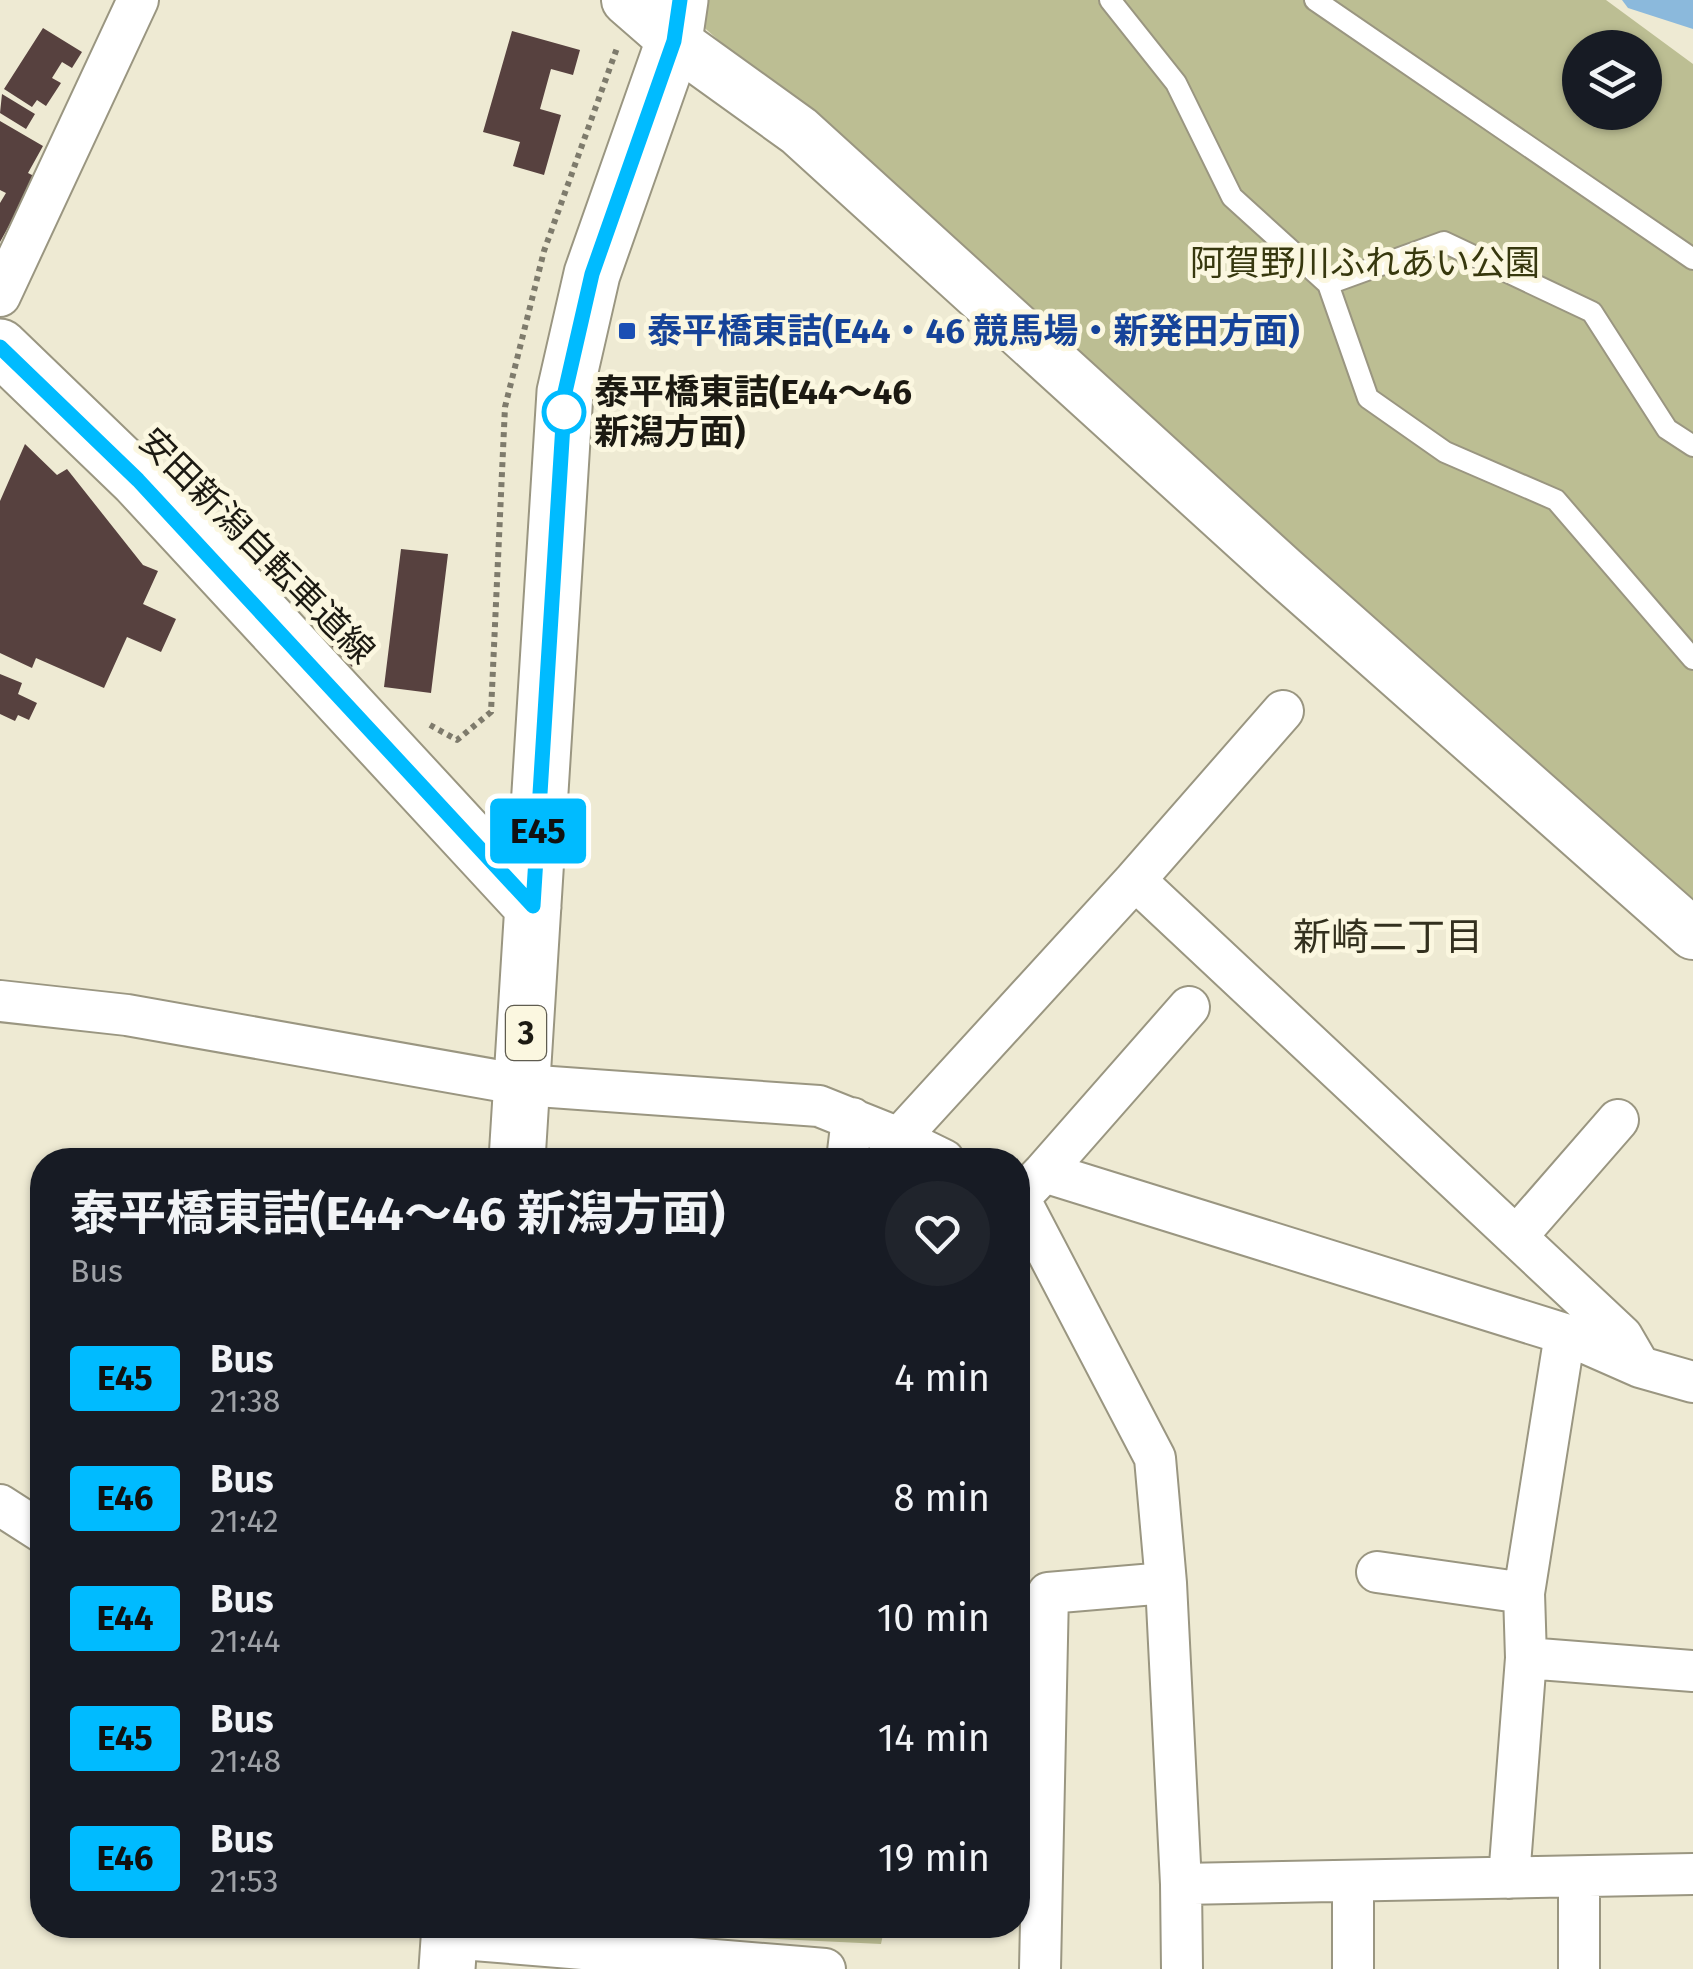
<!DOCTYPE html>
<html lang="en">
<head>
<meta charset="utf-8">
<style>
  body { margin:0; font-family:"Fira Sans","Noto Sans JP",sans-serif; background:#20242c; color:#f1f3f6; height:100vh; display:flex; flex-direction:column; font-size:38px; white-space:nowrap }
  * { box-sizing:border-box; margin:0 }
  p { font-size:32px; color:#9ea1a6 }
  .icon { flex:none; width:55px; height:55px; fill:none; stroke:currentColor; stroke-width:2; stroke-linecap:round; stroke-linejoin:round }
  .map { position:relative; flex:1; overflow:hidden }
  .side { position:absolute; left:30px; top:1148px; width:1000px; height:790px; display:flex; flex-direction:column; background:#171b24; border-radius:40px; box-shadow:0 2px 8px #0004 }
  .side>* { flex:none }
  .badge { padding:0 20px; border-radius:8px; font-size:35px; line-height:65px }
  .fabs { position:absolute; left:1562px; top:30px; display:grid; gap:20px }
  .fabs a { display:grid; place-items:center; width:100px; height:100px; border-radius:50%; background:#171b24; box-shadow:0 2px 8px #0004; font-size:50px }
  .map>.badge { position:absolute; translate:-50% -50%; box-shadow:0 0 0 5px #fff }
  .round { display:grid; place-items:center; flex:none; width:105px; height:105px; border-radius:52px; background:#20242c }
  .headline { display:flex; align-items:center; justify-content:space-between; height:170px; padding:0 40px }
  h1 { font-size:48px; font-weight:700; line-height:75px }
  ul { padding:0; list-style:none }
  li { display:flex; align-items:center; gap:30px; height:120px; padding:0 40px }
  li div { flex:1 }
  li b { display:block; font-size:38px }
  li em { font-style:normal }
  li .badge { min-width:110px; font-weight:700; text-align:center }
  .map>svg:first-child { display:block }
  .green { fill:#bcbe93; fill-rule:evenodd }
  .water { fill:#8bb9dc }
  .building { fill:#57413f }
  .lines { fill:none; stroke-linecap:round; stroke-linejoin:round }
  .service-casing { stroke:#9a9681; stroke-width:24 }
  .minor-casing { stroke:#9a9681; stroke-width:44 }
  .tertiary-casing { stroke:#9a9681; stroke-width:54 }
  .primary-casing { stroke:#9a9681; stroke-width:59 }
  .path { stroke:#7e7b6c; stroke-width:6; stroke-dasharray:5 5; stroke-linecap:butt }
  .service { stroke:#fff; stroke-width:20 }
  .minor { stroke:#fff; stroke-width:40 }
  .tertiary { stroke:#fff; stroke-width:50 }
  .primary { stroke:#fff; stroke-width:55 }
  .line-casing { stroke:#fff; stroke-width:22 }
  .line { stroke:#0bf; stroke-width:15 }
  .transit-dot { fill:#1a4fb4; stroke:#fbf7e0; stroke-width:4 }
  .stop-dot { fill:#fff; stroke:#0bf; stroke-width:5 }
  .labels { text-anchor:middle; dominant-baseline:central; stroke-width:10; stroke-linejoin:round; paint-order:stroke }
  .shield { fill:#fbf7e0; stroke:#5f5c50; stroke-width:2.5 }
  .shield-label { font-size:32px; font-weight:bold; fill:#1c1a12 }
  .park-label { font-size:35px; fill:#37380e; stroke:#fbf7e0 }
  .transit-label { font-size:35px; font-weight:bold; fill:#164399; stroke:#fbf7e0; text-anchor:start }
  .stop-label { font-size:35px; font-weight:bold; fill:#1c1a12; stroke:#fbf7e0; text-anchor:start }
  .street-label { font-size:35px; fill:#1c1a12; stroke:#fbf7e0 }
  .neighbourhood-label { font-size:38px; fill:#33301e; stroke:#fbf7e0 }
</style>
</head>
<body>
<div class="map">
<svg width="1693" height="1969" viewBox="0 0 1693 1969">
  <rect width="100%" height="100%" fill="#eeead3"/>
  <path class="green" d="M 673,0 L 1606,0 L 1693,64 L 1693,915 L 1155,427 ZM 1580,48 L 1645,48 L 1645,112 L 1580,112 Z
    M 486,1925 L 885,1925 L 881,1944 Z"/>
  <path class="water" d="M 1622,0 L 1693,0 L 1693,29 L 1628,8 Z"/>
  <path class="building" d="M 43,28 L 82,52 L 72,68 L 62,62 L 52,78 L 61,83 L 46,106 L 37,100 L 32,107 L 4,89 Z
    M 512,31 L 580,50 L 573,75 L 551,69 L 540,109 L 561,115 L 544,175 L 513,166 L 520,142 L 483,132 Z
    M 2,94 L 35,114 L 26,129 L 0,113 Z
    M 0,121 L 43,146 L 28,173 L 36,177 L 0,242 L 0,203 L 6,193 L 0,190 Z
    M 25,444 L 57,475 L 67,469 L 143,565 L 158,571 L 143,604 L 176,619 L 161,652 L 127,637 L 104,688 L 36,658 L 32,668 L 0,653 L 0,501 Z
    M 401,549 L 448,554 L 431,693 L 384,687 Z
    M 335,609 L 373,646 L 352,667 L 314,630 Z
    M 0,674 L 22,683 L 18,694 L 37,703 L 29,720 L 18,715 L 15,721 L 0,714 Z"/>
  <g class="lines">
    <defs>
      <path id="service" d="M 1110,0 L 1176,83 L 1232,197 L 1328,284 L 1368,398 L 1445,452 L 1556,500 L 1693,659
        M 1315,0 L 1693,259
        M 1328,284 L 1444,242 L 1592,312 L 1667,429 L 1693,446"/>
      <path id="minor" d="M 0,296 L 138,0
        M 1135,880 L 1283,711
        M 0,1001 L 127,1015 L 523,1085 L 819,1106 L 899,1138 L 944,1160
        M 899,1138 L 1135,880 L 1622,1336 L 1640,1367
        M 847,1160 L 852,1118
        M 1044,1172 L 1189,1007
        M 1018,1196 L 1155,1458 L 1166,1583 L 1181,1884 L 1182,1969
        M 1020,1197 L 1044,1172 L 1565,1334 L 1640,1367 L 1693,1382
        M 1516,1237 L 1618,1120
        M 0,1505 L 42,1532
        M 1377,1572 L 1524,1593
        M 1526,1658 L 1693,1671
        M 1509,1878 L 1526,1658 L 1524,1593 L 1565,1334
        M 1353,1881 L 1353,1969
        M 1181,1884 L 1693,1874
        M 449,1938 L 825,1969
        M 1040,1969 L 1048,1593 L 1166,1583
        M 1579,1969 L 1579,1877"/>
      <path id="tertiary" d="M 627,0 L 674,41 L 799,131 L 1284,572 L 1693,934"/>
      <path id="primary" d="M 0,347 L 138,480 L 533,907
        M 517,1160 L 565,392 L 592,274 L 674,41 L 680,0
        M 447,1969 L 450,1925"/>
    </defs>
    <use href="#service" class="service-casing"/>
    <use href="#minor" class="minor-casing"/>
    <use href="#tertiary" class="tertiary-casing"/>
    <use href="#primary" class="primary-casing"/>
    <path class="path" d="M 430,725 L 457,740 L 491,712 L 505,407 L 544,251 L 617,48"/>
    <use href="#service" class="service"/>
    <use href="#minor" class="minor"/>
    <use href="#tertiary" class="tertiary"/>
    <use href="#primary" class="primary"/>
  </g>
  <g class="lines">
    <defs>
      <path id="line" d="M 0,347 L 138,480 L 533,906 L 565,392 L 592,274 L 674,41 L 680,0"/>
    </defs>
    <use href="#line" class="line-casing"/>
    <use href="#line" class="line"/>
  </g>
  <rect class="transit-dot" x="617" y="321" width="20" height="20" rx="5"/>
  <circle class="stop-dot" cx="564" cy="412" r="20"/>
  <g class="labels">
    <rect class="shield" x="506" y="1006" width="40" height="54" rx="8"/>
    <g class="shield-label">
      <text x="526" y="1033">3</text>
    </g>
    <g class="park-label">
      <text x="1365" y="263">阿賀野川ふれあい公園</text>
    </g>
    <g class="transit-label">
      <text x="647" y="331">泰平橋東詰(E44・46 競馬場・新発田方面)</text>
    </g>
    <g class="stop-label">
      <text x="594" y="392">泰平橋東詰(E44～46<tspan x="594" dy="40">新潟方面)</tspan></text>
    </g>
    <g class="street-label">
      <text transform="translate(257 546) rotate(45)">安田新潟自転車道線</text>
    </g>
    <g class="neighbourhood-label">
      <text x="1388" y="937">新崎二丁目</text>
    </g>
  </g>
</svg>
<div class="fabs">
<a><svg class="icon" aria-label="layers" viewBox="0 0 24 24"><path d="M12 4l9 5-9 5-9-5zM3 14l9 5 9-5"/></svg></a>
</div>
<b class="badge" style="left:538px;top:831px;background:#0bf;color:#111">E45</b>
<section class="side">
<div class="headline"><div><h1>泰平橋東詰(E44～46 新潟方面)</h1><p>Bus</p></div><a class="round"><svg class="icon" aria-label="heart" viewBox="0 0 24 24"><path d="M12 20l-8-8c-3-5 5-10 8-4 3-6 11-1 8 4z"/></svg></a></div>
<ul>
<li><span class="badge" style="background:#0bf;color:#111">E45</span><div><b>Bus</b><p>21:38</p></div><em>4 min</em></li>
<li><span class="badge" style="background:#0bf;color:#111">E46</span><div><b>Bus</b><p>21:42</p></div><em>8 min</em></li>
<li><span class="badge" style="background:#0bf;color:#111">E44</span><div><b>Bus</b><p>21:44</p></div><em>10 min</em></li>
<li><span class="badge" style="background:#0bf;color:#111">E45</span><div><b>Bus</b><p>21:48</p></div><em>14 min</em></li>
<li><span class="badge" style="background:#0bf;color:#111">E46</span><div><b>Bus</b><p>21:53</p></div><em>19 min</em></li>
</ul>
</section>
</div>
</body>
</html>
